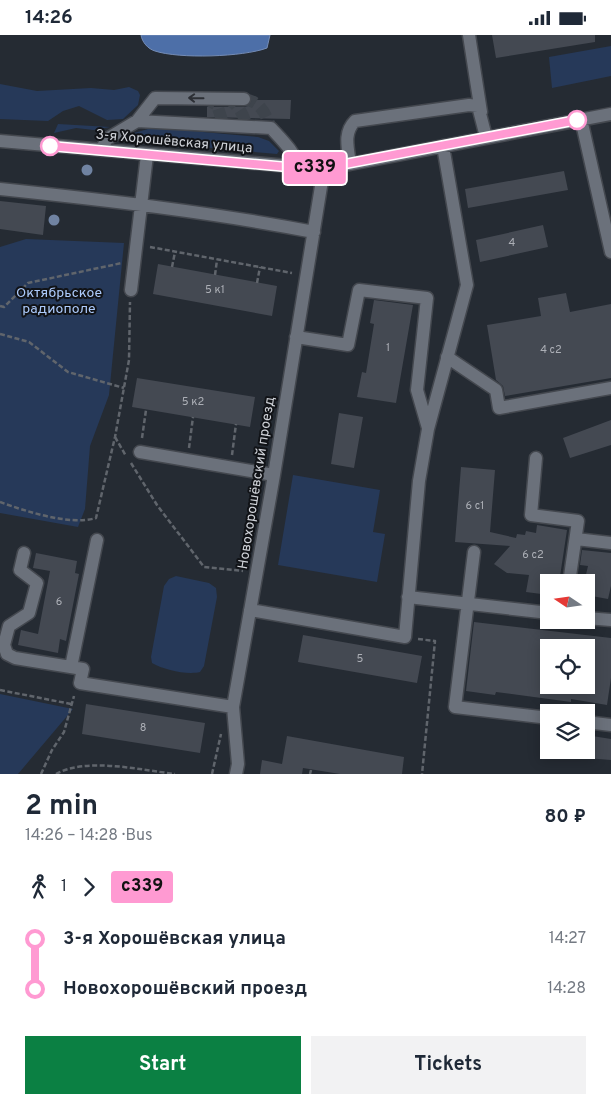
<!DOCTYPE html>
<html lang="en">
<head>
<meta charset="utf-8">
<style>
  body { margin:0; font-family:Overpass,sans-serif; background:#f2f2f3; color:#1f2937; height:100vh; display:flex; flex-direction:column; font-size:19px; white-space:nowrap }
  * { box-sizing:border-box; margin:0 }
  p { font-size:16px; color:#747a83 }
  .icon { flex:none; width:28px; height:28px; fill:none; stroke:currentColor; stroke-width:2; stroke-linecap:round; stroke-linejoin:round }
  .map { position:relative; height:739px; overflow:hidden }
  .sheet { display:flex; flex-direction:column; background:#fff; flex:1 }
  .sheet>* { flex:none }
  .badge { padding:0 10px; border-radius:4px; font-size:18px; line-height:32px }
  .needle { width:32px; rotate:283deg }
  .buttons { position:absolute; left:540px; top:539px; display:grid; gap:10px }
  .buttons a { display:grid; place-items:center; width:55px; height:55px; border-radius:0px; background:#fff; box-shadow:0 2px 12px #0003; font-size:25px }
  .map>.badge { position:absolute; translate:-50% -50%; box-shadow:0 0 0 2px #fff }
  .legs { display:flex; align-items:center; gap:8px; height:55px; padding:0 25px; font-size:16px }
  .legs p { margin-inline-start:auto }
  .overview { display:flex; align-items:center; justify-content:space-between; height:85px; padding:0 25px }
  h1 { font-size:28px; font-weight:700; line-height:38px }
  .action { display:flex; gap:10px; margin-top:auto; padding:10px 25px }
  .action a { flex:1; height:58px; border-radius:0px; background:#0b8043; color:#fff; font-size:20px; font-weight:700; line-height:58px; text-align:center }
  .action a+a { background:#f2f2f3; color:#1f2937 }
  ul { padding:0 25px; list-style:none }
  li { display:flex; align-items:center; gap:18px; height:50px; font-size:19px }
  li i { display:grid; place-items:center; width:8px; height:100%; margin:0 6px; background:currentColor }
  li i::after { content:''; width:12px; height:12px; margin:-6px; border:4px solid; border-radius:50%; background:#fff }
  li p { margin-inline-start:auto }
  li:first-child i { background:linear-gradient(#0000 50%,currentColor 0) }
  li:last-child i { background:linear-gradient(currentColor 50%,#0000 0) }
  .status { display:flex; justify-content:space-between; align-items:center; height:35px; padding:0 25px; background:#fff; direction:ltr }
  .status svg { height:14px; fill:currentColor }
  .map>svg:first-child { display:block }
  .green { fill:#263959 }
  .water { fill:#4d6fa8; stroke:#748cb6 }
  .building { fill:#444952; fill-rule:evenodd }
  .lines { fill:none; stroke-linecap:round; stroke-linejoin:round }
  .minor-tunnel { stroke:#3e444c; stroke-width:12; stroke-dasharray:12 6; stroke-linecap:butt }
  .minor-casing { stroke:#44484f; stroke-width:15 }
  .path { stroke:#60656c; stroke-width:2.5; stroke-dasharray:5 2.5; stroke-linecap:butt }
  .minor { stroke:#6b717b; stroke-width:12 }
  .tree { fill:#7083a2 }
  .oneway { stroke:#2c2f35 }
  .line-1-casing { stroke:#fff; stroke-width:11 }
  .line-1 { stroke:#ff9ad2; stroke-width:8 }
  .stop-1-dot { fill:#fff; stroke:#ff9ad2; stroke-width:2.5 }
  .labels { text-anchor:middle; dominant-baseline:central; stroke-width:4; stroke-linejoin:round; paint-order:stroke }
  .number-label { font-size:11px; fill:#acafb6 }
  .street-label { font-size:14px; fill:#ced1d7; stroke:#111317 }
  .park-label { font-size:14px; fill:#adcbfc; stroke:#111317 }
</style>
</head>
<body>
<div class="status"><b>14:26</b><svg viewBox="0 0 49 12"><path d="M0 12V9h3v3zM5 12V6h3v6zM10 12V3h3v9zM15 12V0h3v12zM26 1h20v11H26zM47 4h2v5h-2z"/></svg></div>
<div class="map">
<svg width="611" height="739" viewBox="0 0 611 739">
  <rect width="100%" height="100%" fill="#252b33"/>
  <path class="green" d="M 611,11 L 611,41 L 552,53 L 549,22 Z
    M 0,49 L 37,56 L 91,53 L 114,55 L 129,52 L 138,56 L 140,60 L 138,70 L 123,84 L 107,85 L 79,71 L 63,76 L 48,86 L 0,84 Z
    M 58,89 L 110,92 L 94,95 L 76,93 L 54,98 Z
    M 158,93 L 258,102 L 269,106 L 279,116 L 277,119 L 125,105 L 127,100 L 148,94 Z
    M 26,204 L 124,208 L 109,360 L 90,411 L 85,474 L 78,492 L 0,478 L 0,212 Z
    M 293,440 L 380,455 L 373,497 L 385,499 L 377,547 L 278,530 Z
    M 176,541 L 209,548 L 216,553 L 217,562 L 204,631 L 200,637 C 187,640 164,635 152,628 L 151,622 L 164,551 L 169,544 Z
    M 0,659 L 73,674 L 18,739 L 0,739 Z"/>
  <path class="water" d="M 141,0 L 270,0 L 267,13 C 243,22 179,24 155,16 C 148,14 142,7 141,0 Z"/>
  <path class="building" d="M 492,0 L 595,0 L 595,7 L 496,23 Z
    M 252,65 L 291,65 L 290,84 L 207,82 L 207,72 L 244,72 L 248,71 Z
    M 564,136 L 568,155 L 468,173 L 465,154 Z
    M 0,166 L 46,171 L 43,200 L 0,194 Z
    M 543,190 L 548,212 L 480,227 L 476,205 Z
    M 158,229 L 277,251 L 272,281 L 153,259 Z
    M 566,258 L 570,277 L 611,269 L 611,343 L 505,361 L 503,351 L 496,345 L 487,290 L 541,281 L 538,263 Z
    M 374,265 L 413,270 L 396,368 L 357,362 L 362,337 L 366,338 L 374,289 L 370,288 Z
    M 137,343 L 255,362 L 250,392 L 132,372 Z
    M 339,378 L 363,382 L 354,433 L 331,429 Z
    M 611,385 L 611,410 L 570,423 L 563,403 Z
    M 461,432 L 495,435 L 490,497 L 516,503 L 517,499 L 525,500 L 526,496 L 536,498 L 537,490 L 567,495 L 559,548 L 549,548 L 549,560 L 526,557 L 529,540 L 507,538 L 494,529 L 510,511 L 455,507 Z
    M 582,515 L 611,518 L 611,551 L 608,564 L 586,560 L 586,548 L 584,548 L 588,531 L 580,530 Z
    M 36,518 L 77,526 L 75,538 L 79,539 L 66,606 L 60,604 L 58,618 L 18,610 L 21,595 L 38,599 L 50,536 L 33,533 Z
    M 474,587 L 611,603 L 611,643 L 607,670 L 571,664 L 571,667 L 496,657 L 495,660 L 466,656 ZM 549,612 L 586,612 L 586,650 L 549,650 Z
    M 303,600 L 422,621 L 417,648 L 298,627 Z
    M 86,669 L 205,688 L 200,718 L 82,699 Z
    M 586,700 L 611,704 L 611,725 L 586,723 Z
    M 287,701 L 404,722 L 402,739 L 340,739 L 303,733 L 302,739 L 260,739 L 262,725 L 282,729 Z"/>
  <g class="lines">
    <path class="minor-tunnel" d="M 205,63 L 217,70 L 224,91
      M 227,63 C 239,71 243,78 247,92
      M 244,64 C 262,67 265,79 271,93"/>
    <defs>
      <path id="minor" d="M 469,0 L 481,77
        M 581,84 L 611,217
        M 137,86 L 155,63 L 244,64
        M 0,106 L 311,133 L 350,129 L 611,79
        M 101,115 L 107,104 L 137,86 L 271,93 C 283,106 294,116 299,133
        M 350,129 C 348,113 343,98 355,86 L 469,70 L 478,71 L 486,102
        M 0,154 C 105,165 210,177 314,197
        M 131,255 L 147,120
        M 296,302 L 348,310 L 359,255 L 427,263 L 417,355 L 428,393
        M 447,322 L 496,355 L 499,373 L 611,353
        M 140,417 L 274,440
        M 536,423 L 531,480 L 578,486 L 569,548
        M 576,504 L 611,508
        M 474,517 L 455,672 L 549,683
        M 24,518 L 20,535 L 37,548 L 29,578 L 9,591 L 4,610 L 7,619 L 15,623 L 83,634 L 80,648 L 233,672
        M 408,562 L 549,578
        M 250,575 L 405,602 L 419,446 L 428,394 L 467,250 L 443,111
        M 586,583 L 611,585
        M 71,632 L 97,505
        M 586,687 L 611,690
        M 236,739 L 238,729 L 233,672 L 274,440 L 324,133"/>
    </defs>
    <use href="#minor" class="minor-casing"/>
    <path class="path" d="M 150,212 L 292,238
      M 172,232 L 175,217
      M 215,240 L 217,225
      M 257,248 L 260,232
      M 0,271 L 4,272 L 28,248 L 122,228
      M 0,299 L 29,307 L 68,337 L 124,353
      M 115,402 L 126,421
      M 142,403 L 146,375
      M 189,413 L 193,382
      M 232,420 L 236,389
      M 131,428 L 157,470 L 204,532 L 243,536
      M 0,467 C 25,476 70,491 96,483 L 115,402 L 129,325 L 130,267
      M 418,604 L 435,606 L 422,739
      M 0,655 L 71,669
      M 41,739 L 52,715 L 64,697 L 74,661
      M 56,739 C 86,722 141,735 175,739
      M 212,739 L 221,699
      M 310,739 L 311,735"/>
    <use href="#minor" class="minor"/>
  </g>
  <g class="tree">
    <circle cx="87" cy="135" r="5.5"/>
    <circle cx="54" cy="185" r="5.5"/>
  </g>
  <defs><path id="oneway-shaft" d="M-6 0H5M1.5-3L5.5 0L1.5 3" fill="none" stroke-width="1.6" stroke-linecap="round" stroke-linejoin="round" transform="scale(1.25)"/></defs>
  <use class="oneway" href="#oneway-shaft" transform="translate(196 63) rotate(-179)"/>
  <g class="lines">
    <defs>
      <path id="line-1" d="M 50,111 L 299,133 L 324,133 L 577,85"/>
    </defs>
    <use href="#line-1" class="line-1-casing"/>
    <use href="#line-1" class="line-1"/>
  </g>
  <g class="stop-1-dot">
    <circle cx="577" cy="85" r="9"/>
    <circle cx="50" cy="111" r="9"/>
  </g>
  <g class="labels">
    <g class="number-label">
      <text x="512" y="208">4</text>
      <text x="215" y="255">5 к1</text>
      <text x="388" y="313">1</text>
      <text x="551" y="315">4 с2</text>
      <text x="193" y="367">5 к2</text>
      <text x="475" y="471">6 с1</text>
      <text x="533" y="520">6 с2</text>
      <text x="59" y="567">6</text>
      <text x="360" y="624">5</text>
      <text x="143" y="693">8</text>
    </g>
    <g class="street-label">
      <text transform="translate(174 107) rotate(5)">3-я Хорошёвская улица</text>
      <text transform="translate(257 448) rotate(-81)">Новохорошёвский проезд</text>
    </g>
    <g class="park-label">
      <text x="59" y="258">Октябрьское<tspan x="59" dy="16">радиополе</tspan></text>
    </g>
  </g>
</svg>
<div class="buttons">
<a><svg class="needle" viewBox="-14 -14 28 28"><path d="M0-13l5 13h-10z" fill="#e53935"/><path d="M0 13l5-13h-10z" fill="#747a83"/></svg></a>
<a><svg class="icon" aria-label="locate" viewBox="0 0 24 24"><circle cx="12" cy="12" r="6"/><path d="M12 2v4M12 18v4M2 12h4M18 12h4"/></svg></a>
<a><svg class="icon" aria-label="layers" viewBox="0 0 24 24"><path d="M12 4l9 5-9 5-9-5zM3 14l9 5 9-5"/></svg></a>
</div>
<b class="badge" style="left:315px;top:133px;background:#ff9ad2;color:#111">с339</b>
</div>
<section class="sheet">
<div class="overview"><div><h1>2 min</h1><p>14:26 – 14:28 · Bus</p></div><b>80 ₽</b></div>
<div class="legs"><svg class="icon" aria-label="walk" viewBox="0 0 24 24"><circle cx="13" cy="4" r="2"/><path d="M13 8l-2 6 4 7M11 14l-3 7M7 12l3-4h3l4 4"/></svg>1<svg class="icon" aria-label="forward" viewBox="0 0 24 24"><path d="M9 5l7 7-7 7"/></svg><b class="badge" style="background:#ff9ad2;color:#111">с339</b></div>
<ul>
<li><i style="color:#ff9ad2"></i><b>3-я Хорошёвская улица</b><p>14:27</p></li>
<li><i style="color:#ff9ad2"></i><b>Новохорошёвский проезд</b><p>14:28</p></li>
</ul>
<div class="action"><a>Start</a><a>Tickets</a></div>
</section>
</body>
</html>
